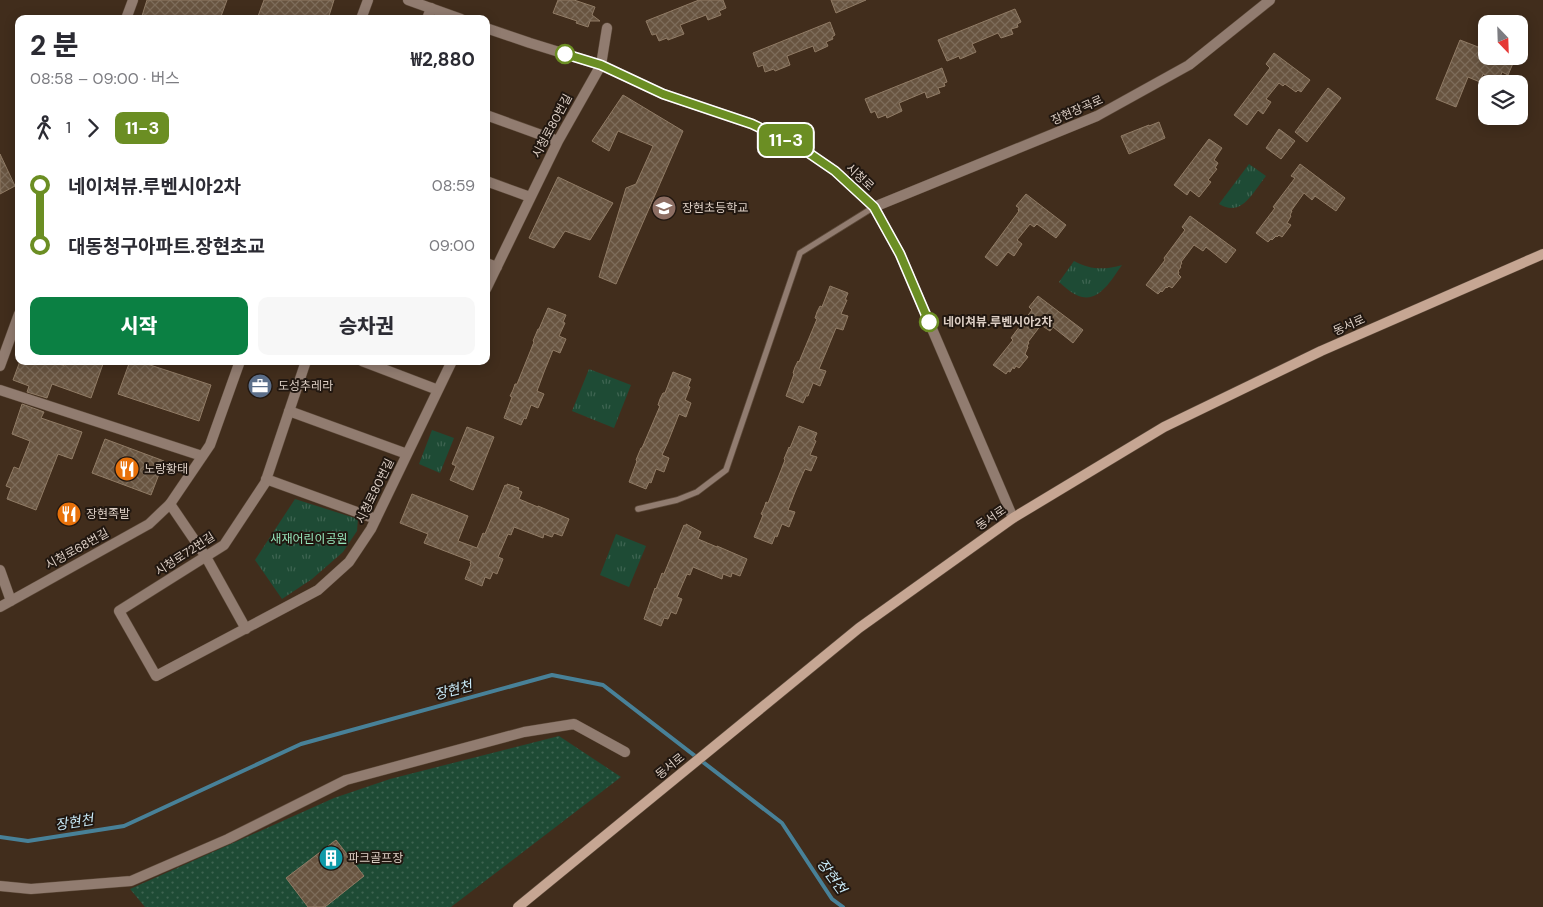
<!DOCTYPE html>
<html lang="ko">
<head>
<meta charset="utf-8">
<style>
  body { margin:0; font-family:"DM Sans","Noto Sans KR",sans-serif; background:#f7f7f7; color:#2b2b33; height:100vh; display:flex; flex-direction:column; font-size:19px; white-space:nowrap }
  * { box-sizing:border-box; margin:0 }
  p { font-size:16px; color:#7c7c81 }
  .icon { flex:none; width:28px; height:28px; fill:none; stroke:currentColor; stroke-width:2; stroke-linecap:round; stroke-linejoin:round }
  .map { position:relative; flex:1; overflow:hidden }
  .sheet { position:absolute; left:15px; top:15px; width:475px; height:350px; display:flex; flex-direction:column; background:#fff; border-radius:10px; box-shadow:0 2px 12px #0003 }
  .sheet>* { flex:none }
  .badge { padding:0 10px; border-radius:8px; font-size:18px; line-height:32px }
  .needle { width:32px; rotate:157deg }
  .buttons { position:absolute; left:1478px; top:15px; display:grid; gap:10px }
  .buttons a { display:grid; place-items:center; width:50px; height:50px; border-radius:10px; background:#fff; box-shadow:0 2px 12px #0003; font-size:25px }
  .map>.badge { position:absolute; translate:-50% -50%; box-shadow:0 0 0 2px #fff }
  .legs { display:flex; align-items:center; gap:8px; height:55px; padding:0 15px; font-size:16px }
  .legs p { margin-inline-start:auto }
  .head { display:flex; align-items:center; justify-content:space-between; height:85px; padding:0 15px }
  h1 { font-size:28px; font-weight:800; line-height:38px }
  .action { display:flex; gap:10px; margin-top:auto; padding:10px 15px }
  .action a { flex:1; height:58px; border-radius:10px; background:#0b8043; color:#fff; font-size:20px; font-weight:800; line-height:58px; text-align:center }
  .action a+a { background:#f7f7f7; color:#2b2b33 }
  ul { padding:0 15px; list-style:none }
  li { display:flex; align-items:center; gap:18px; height:60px; font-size:19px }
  li i { display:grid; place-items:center; width:8px; height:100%; margin:0 6px; background:currentColor }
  li i::after { content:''; width:12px; height:12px; margin:-6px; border:4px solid; border-radius:50%; background:#fff }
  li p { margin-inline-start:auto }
  li:first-child i { background:linear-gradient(#0000 50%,currentColor 0) }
  li:last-child i { background:linear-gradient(currentColor 50%,#0000 0) }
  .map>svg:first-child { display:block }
  .grass { fill:url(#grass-dots) }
  .park { fill:url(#park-tufts) }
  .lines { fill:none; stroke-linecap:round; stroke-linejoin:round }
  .stream { stroke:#488198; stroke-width:4 }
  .building { fill:url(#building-cross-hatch); stroke:#907b65 }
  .service-casing { stroke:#5d4a3a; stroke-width:7 }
  .minor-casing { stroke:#5d4a3a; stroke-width:11 }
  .tertiary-casing { stroke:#5d4a3a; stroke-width:11 }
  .secondary-casing { stroke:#5d4a3a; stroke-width:11 }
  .service { stroke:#917c70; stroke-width:5.5 }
  .minor { stroke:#917c70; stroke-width:10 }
  .tertiary { stroke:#917c70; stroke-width:10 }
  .secondary { stroke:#c6a693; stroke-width:10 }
  .line-1-casing { stroke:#fff; stroke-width:11 }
  .line-1 { stroke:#6b8e23; stroke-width:8 }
  .stop-1-dot { fill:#fff; stroke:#6b8e23; stroke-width:2.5 }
  .labels { text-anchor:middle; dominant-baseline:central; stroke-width:4; stroke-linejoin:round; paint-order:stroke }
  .street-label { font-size:12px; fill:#ddcfc5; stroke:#211710 }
  .poi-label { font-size:12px; fill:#ddcfc5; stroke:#211710; text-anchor:start }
  .stop-label { font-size:12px; font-weight:bold; fill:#ddcfc5; stroke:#211710; text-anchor:start }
  .park-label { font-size:12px; fill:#96e6bb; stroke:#211710 }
  .water-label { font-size:14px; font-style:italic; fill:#c8e9f7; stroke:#211710 }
</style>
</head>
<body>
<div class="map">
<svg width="1543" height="907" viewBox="0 0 1543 907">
  <defs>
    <pattern id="grass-dots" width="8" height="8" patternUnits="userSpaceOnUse" patternTransform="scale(1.25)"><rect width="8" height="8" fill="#1e4b35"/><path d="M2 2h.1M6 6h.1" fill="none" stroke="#3e6451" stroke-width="1.8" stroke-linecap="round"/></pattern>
    <pattern id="park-tufts" width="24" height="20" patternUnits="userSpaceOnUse" patternTransform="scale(1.25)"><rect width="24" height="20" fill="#1e4b35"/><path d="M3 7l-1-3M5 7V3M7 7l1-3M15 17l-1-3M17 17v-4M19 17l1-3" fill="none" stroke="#3e6451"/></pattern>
    <pattern id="building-cross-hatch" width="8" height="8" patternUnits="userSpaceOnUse" patternTransform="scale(1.25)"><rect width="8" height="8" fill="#685440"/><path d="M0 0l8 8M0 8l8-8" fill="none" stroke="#7d6c5a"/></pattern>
  </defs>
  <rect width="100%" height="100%" fill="#412d1c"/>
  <path class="grass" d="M 559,736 L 621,777 L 451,907 L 145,907 L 130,889 L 334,798 L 390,779 Z"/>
  <path class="park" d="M 1249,164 L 1266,176 C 1253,192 1242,218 1219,204 Z
    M 1074,261 C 1090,270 1105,270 1122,265 C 1113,277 1101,301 1082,297 C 1073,295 1065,287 1059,282 Z
    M 589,369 L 631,385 L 614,428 L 572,411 Z
    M 432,430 L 454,438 L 440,473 L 419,464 Z
    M 295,499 L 358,519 L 357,531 L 343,552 L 312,579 L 282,599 L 255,560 Z
    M 616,534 L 646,546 L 629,587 L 600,575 Z"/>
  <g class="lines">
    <path class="stream" d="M 0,837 L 28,841 L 124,826 L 301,744 L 552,675 L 603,685 L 782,823 L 832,899 L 843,907"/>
  </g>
  <path class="building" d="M 147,0 L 227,0 L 220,19 L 141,19 Z
    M 264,0 L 334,0 L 328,19 L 257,19 Z
    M 558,0 L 574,0 L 595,7 L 592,15 L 600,21 L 590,21 L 588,27 L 576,23 L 577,21 L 553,13 Z
    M 699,0 L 723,0 L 726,8 L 719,11 L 721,15 L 708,20 L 706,15 L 680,25 L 684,34 L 668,40 L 667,38 L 659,41 L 656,34 L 652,35 L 646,21 Z
    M 831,0 L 866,0 L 836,13 Z
    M 1015,9 L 1021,22 L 1017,24 L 1018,27 L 1011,29 L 1013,34 L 1001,38 L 998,33 L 972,44 L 976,52 L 960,59 L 959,56 L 947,61 L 938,40 Z
    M 830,22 L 835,35 L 832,37 L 833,39 L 826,42 L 828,46 L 815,52 L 813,46 L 787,56 L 790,65 L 775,71 L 774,69 L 765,72 L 763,65 L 758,67 L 753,53 Z
    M 1460,40 L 1486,50 L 1486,56 L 1502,56 L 1514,61 L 1508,75 L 1502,72 L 1499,80 L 1483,74 L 1480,82 L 1468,77 L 1456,107 L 1436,99 Z
    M 1274,53 L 1310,80 L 1301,92 L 1298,90 L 1296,92 L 1285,84 L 1283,86 L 1279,83 L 1266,99 L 1271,102 L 1263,114 L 1258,110 L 1247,125 L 1234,115 L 1270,68 L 1266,64 Z
    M 942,68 L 947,82 L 944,83 L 945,86 L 938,88 L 940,93 L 927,98 L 925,92 L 899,103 L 902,111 L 887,118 L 886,115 L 878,118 L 875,111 L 871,113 L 865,99 Z
    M 1328,88 L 1341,98 L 1307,142 L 1295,132 Z
    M 623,95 L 683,131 L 616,284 L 599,277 L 626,188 L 636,184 L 653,146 L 618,131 L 609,151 L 592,141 Z
    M 1159,122 L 1165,138 L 1129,154 L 1121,136 L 1149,125 L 1149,126 Z
    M 1279,129 L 1295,141 L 1281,159 L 1266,148 Z
    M 1209,139 L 1222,148 L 1214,160 L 1218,163 L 1215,168 L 1217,169 L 1208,180 L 1211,182 L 1199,197 L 1190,190 L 1187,195 L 1174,185 Z
    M 0,154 L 15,186 L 0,194 Z
    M 1300,164 L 1345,198 L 1336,211 L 1315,196 L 1312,200 L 1304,193 L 1291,211 L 1292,211 L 1290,215 L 1291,216 L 1287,223 L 1291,225 L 1282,237 L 1279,235 L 1277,237 L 1276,236 L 1272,240 L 1271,239 L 1268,242 L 1256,233 L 1275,208 L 1273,207 L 1295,178 L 1291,176 Z
    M 558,177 L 613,203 L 590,240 L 565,231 L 554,248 L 529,238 Z
    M 1026,194 L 1066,225 L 1056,238 L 1037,224 L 1034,227 L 1030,224 L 1017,240 L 1022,244 L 1014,256 L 1008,252 L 997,266 L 985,257 L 1019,211 L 1018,210 L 1019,208 L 1016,206 Z
    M 1190,216 L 1236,250 L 1226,263 L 1206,247 L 1203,251 L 1194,245 L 1181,262 L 1182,263 L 1180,266 L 1181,267 L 1178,271 L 1179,272 L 1178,274 L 1181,277 L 1172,288 L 1169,286 L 1167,288 L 1166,287 L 1162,292 L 1161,291 L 1158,294 L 1146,285 L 1165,260 L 1164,258 L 1185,230 L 1182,227 Z
    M 830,286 L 848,293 L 845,300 L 847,300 L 841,314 L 848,316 L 843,330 L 836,328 L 827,350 L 819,369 L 826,371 L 820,386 L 813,383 L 808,396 L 806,396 L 803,403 L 786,396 L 794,374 L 793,373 L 795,367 L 798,361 L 799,362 L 817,319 L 815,318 L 817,312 L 820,306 L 822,307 Z
    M 1038,296 L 1083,330 L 1073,343 L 1053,327 L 1050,331 L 1041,325 L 1028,342 L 1029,343 L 1027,346 L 1028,347 L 1025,354 L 1028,357 L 1019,368 L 1016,366 L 1014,369 L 1013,367 L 1010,372 L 1008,371 L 1006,374 L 993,365 L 1013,340 L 1011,338 L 1032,310 L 1029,307 Z
    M 548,308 L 566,315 L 563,322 L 565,323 L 559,336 L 566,339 L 560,353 L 553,350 L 544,372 L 537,391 L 544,394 L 538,408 L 531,405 L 526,419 L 524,418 L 521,425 L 504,418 L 512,397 L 510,396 L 513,390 L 515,384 L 517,384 L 534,342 L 533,341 L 538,329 L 539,329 Z
    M 20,361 L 51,361 L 65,366 L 67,361 L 104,361 L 91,398 L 52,384 L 47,398 L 27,392 L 29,386 L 13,380 Z
    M 130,361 L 138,361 L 211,385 L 199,421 L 118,394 Z
    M 673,372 L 691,379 L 688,386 L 690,387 L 685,400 L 691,403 L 686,417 L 679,414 L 668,442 L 662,455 L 669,458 L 664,472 L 656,469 L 651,483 L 649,482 L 646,489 L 629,482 L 637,461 L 636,460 L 641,448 L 642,448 L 660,406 L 658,405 L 660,399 L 663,393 L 665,393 Z
    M 22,404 L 44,412 L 41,418 L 82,432 L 72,459 L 58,454 L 36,510 L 7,499 L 11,488 L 6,486 L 14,467 L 19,469 L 30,441 L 12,434 Z
    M 799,426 L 817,433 L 814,440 L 816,441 L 810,455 L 817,457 L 811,471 L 805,469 L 795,492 L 788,510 L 795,512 L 789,527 L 782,524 L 777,537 L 775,536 L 772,544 L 754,537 L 763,515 L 761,514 L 764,508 L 766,502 L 768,503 L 785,460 L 784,459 L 789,447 L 790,448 Z
    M 467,427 L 494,437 L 473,490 L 450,480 L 456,466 L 452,464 Z
    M 105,439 L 164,461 L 151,495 L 92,473 Z
    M 507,484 L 519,488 L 518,490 L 522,492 L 519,499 L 538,507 L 538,506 L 569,519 L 562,536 L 554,533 L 552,537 L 544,534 L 543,538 L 514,527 L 511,535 L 508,534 L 498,557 L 503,559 L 497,574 L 493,572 L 490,579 L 485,577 L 482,586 L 465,579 L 471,564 L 470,563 L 471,561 L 424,543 L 428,534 L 400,523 L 412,494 L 468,516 L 458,541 L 477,548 L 483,533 L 485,534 L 505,485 L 507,486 Z
    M 686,524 L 701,532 L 698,539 L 717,547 L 717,546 L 747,559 L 740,576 L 732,573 L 731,577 L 723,574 L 722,579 L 693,567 L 690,575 L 687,574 L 677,597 L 682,599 L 676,614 L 671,612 L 668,619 L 664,618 L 661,626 L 644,619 L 655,588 L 656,589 L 662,573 L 664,574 L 684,525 L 686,526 Z
    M 336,840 L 364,876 L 325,907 L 308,907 L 286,878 Z"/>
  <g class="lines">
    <defs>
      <path id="service" d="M 638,509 L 677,500 L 697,492 L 726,470 L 800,253 L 874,207"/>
      <path id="minor" d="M 427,19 L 431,8
        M 486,115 L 558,141
        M 486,181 L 530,197
        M 874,207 L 1097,116 L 1189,65 L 1270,0
        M 486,263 L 497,267
        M 486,289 L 558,141 L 601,65 L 607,28
        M 306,361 L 265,483 L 224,545 L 119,611 L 156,676 L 318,590 L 349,562 L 371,529 L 452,361
        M 362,361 L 438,390
        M 0,390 L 202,456
        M 289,411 L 407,454
        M 266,479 L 376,519
        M 170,504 L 206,557 L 246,629
        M 0,886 L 31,889 L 131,881 L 228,839 L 346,780 L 524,732 L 574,724 L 625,752"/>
      <path id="tertiary" d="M 408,0 L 461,19
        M 126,19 L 133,0
        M 361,19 L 368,0
        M 486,28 L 530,43 L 601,65 L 663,94 L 752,124 L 800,147 L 835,171 L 874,207 L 900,254 L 1013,518
        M 0,366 L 19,314
        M 0,570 L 11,601
        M 0,607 L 149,524 L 170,504 L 210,445 L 240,361"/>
      <path id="secondary" d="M 518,907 L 859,628 L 1013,518 L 1164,427 L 1321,351 L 1543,254"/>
    </defs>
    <use href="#service" class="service-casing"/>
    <use href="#minor" class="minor-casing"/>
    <use href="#tertiary" class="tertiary-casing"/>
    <use href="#secondary" class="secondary-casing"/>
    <use href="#service" class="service"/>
    <use href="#minor" class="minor"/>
    <use href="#tertiary" class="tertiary"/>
    <use href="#secondary" class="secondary"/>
  </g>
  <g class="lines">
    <defs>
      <path id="line-1" d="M 565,54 L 601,65 L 663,94 L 752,124 L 800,147 L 835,171 L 874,207 L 900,254 L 929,322"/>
    </defs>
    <use href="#line-1" class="line-1-casing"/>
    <use href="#line-1" class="line-1"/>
  </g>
  <defs>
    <symbol id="school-disc" viewBox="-11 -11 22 22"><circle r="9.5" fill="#8d6e63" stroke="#211710"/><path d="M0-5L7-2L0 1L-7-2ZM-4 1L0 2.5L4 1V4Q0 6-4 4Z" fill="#fff"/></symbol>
    <symbol id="office-disc" viewBox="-11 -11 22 22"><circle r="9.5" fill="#5c6f8a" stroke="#211710"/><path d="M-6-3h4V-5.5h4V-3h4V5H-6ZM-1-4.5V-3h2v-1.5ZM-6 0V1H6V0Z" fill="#fff"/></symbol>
    <symbol id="restaurant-disc" viewBox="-11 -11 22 22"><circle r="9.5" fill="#e8710a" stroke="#211710"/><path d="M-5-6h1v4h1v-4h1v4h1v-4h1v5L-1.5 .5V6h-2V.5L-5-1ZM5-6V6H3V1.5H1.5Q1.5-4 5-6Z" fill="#fff"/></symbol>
    <symbol id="building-disc" viewBox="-11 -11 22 22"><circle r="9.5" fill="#0f9aa8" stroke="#211710"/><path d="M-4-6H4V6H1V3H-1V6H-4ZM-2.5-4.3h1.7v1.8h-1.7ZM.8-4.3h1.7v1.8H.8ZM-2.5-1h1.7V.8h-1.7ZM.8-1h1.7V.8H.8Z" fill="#fff"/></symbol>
  </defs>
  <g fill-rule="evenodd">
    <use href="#school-disc" x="650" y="194" width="28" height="28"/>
    <use href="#office-disc" x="246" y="372" width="28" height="28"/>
    <use href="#restaurant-disc" x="113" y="455" width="28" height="28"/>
    <use href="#restaurant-disc" x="55" y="500" width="28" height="28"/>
    <use href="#building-disc" x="317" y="844" width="28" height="28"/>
  </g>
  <g class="stop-1-dot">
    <circle cx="565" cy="54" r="9"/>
    <circle cx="929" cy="322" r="9"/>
  </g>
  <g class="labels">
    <g class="street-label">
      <text transform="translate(1077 110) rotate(-24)">장현장곡로</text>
      <text transform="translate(552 126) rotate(-62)">시청로80번길</text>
      <text transform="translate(860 177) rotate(43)">시청로</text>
      <text transform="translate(1349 325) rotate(-24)">동서로</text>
      <text transform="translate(375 491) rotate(-64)">시청로80번길</text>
      <text transform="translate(991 518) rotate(-34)">동서로</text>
      <text transform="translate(77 549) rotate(-29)">시청로68번길</text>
      <text transform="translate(185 554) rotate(-33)">시청로72번길</text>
      <text transform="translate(670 766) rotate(-39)">동서로</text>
    </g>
    <g class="poi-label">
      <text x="682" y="208">장현초등학교</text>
      <text x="278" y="386">도성추레라</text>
      <text x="144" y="469">노랑황태</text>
      <text x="86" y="514">장현족발</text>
      <text x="348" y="858">파크골프장</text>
    </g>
    <g class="stop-label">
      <text x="943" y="322">네이쳐뷰.루벤시아2차</text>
    </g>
    <g class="park-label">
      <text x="309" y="539">새재어린이공원</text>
    </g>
    <g class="water-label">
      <text transform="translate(453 690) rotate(-15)">장현천</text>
      <text transform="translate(74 822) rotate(-9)">장현천</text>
      <text transform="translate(832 876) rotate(54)">장현천</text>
    </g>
  </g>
</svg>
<div class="buttons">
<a><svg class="needle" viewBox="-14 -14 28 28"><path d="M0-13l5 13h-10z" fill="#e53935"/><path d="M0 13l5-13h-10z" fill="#7c7c81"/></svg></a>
<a><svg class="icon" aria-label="layers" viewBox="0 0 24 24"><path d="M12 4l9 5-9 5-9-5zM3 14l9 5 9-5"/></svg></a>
</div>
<b class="badge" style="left:786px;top:140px;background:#6b8e23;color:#fff">11-3</b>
<section class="sheet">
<div class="head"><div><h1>2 분</h1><p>08:58 – 09:00 · 버스</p></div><b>₩2,880</b></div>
<div class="legs"><svg class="icon" aria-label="walk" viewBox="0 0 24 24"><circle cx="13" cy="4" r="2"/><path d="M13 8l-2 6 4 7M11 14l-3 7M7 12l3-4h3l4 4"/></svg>1<svg class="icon" aria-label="forward" viewBox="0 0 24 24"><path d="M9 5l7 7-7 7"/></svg><b class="badge" style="background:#6b8e23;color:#fff">11-3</b></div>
<ul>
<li><i style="color:#6b8e23"></i><b>네이쳐뷰.루벤시아2차</b><p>08:59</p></li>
<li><i style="color:#6b8e23"></i><b>대동청구아파트.장현초교</b><p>09:00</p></li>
</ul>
<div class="action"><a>시작</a><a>승차권</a></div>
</section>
</div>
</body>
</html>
